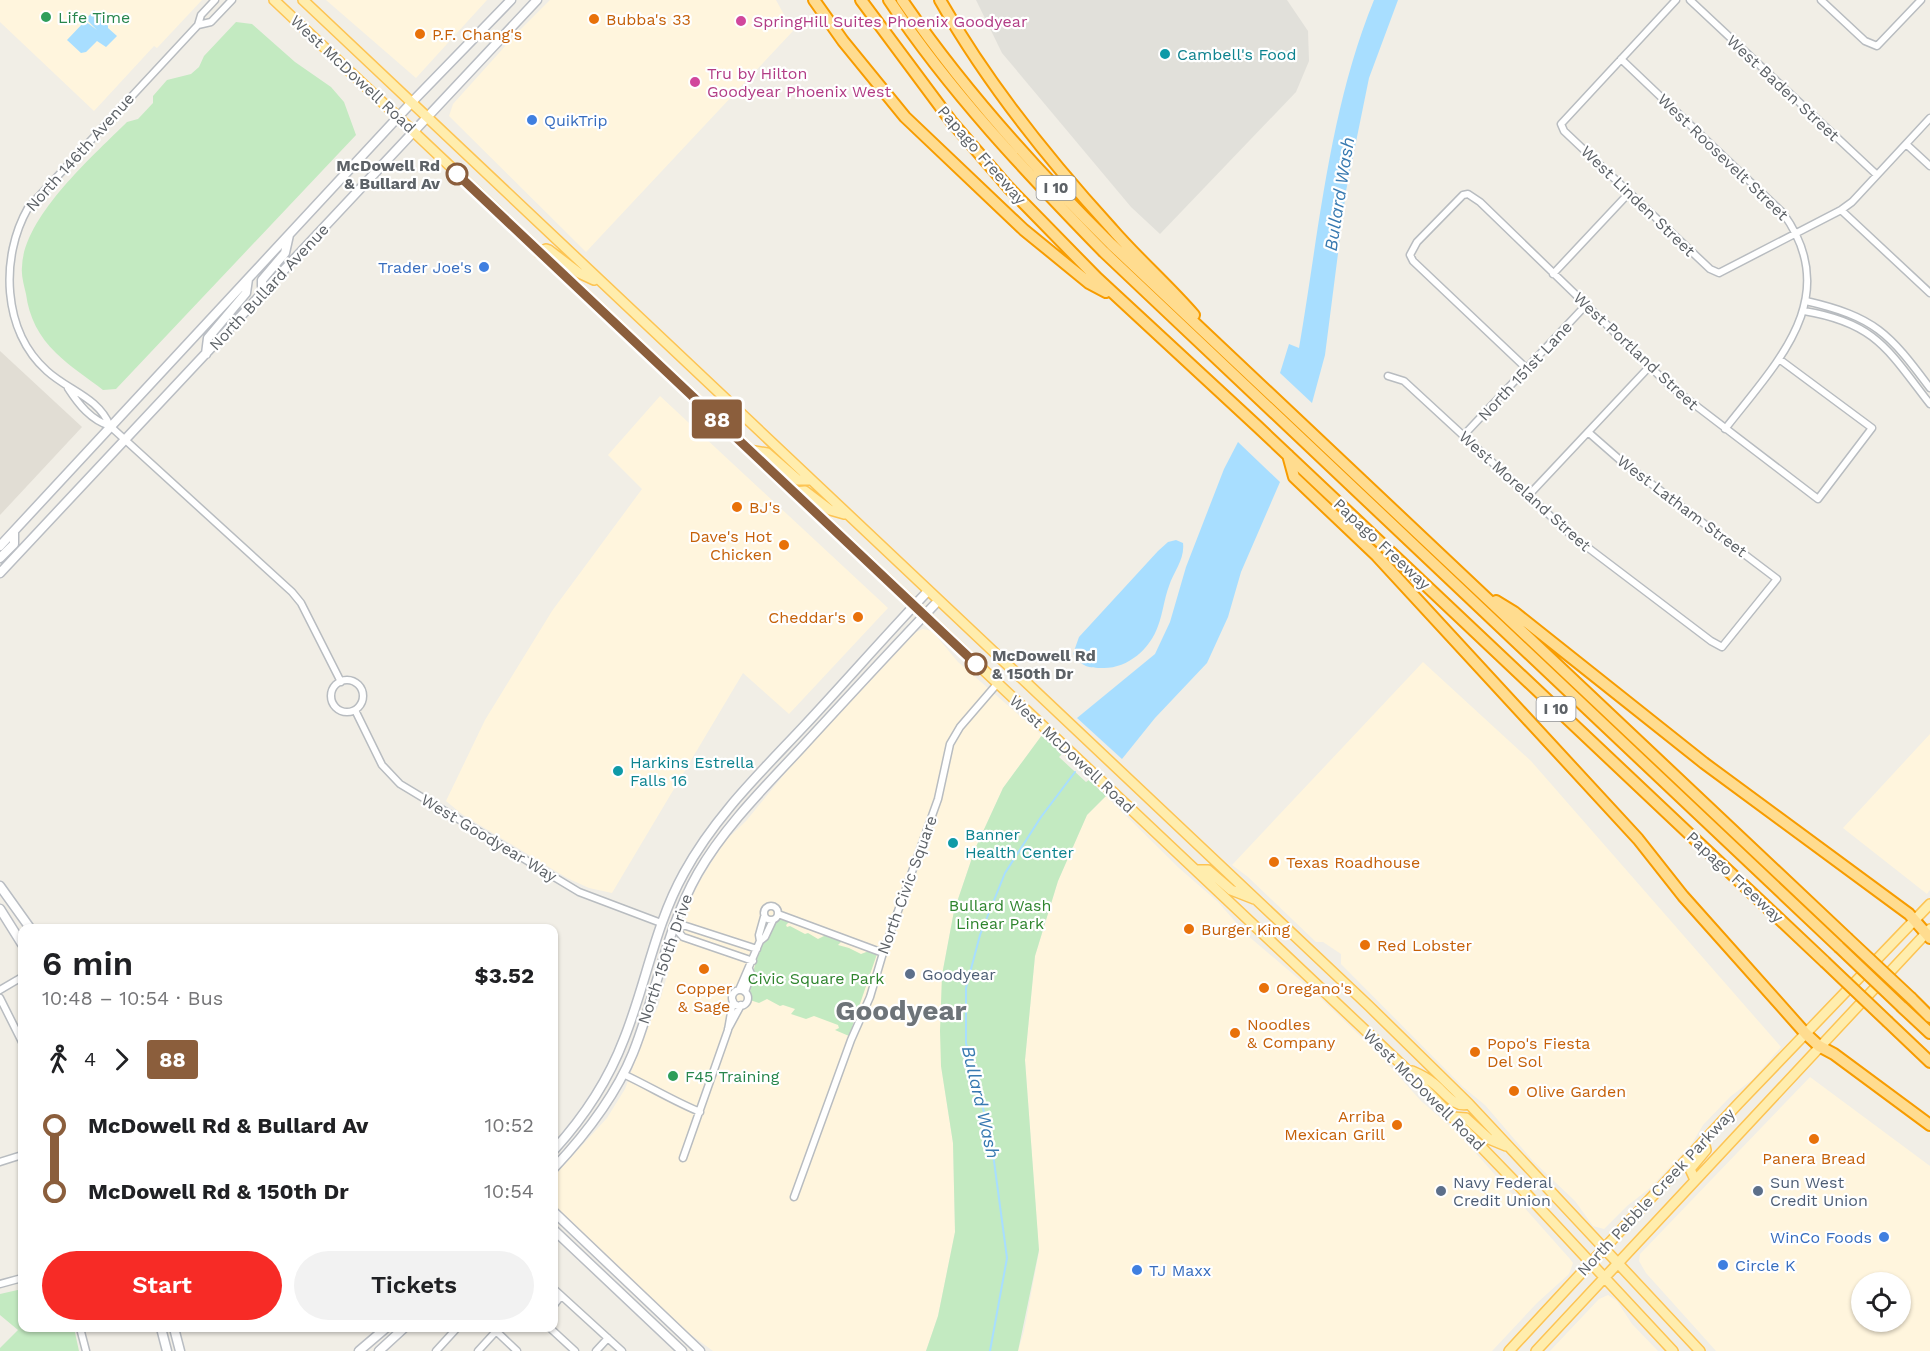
<!DOCTYPE html>
<html lang="en">
<head>
<meta charset="utf-8">
<style>
  body { margin:0; font-family:"Work Sans",sans-serif; background:#f2f2f2; color:#202124; height:100vh; display:flex; flex-direction:column; font-size:22px; white-space:nowrap }
  * { box-sizing:border-box; margin:0 }
  p { font-size:20px; color:#757577 }
  .icon { flex:none; width:33px; height:33px; fill:none; stroke:currentColor; stroke-width:2; stroke-linecap:round; stroke-linejoin:round }
  .map { position:relative; flex:1; overflow:hidden }
  .drawer { position:absolute; left:18px; top:924px; width:540px; height:408px; display:flex; flex-direction:column; background:#fff; border-radius:12px; box-shadow:0 2px 4px #0004 }
  .drawer>* { flex:none }
  .badge { padding:0 12px; border-radius:4px; font-size:21px; line-height:39px }
  .buttons { position:absolute; left:1851px; top:1272px; display:grid; gap:12px }
  .buttons a { display:grid; place-items:center; width:60px; height:60px; border-radius:50%; background:#fff; box-shadow:0 2px 4px #0004; font-size:30px }
  .map>.badge { position:absolute; translate:-50% -50%; box-shadow:0 0 0 3px #fff }
  .legs { display:flex; align-items:center; gap:9px; height:66px; padding:0 24px; font-size:20px }
  .legs p { margin-inline-start:auto }
  .head { display:flex; align-items:center; justify-content:space-between; height:102px; padding:0 24px }
  h1 { font-size:33px; font-weight:600; line-height:45px }
  .primary-button { display:flex; gap:12px; margin-top:auto; padding:12px 24px }
  .primary-button a { flex:1; height:69px; border-radius:36px; background:#f72b26; color:#fff; font-size:24px; font-weight:600; line-height:69px; text-align:center }
  .primary-button a+a { background:#f2f2f2; color:#202124 }
  ul { padding:0 24px; list-style:none }
  li { display:flex; align-items:center; gap:21px; height:66px; font-size:22px }
  li i { display:grid; place-items:center; width:9px; height:100%; margin:0 8px; background:currentColor }
  li i::after { content:''; width:15px; height:15px; margin:-8px; border:4px solid; border-radius:50%; background:#fff }
  li p { margin-inline-start:auto }
  li:first-child i { background:linear-gradient(#0000 50%,currentColor 0) }
  li:last-child i { background:linear-gradient(currentColor 50%,#0000 0) }
  .map>svg:first-child { display:block }
  .commercial { fill:#fff5dd; fill-rule:evenodd }
  .industrial { fill:#e1e0da }
  .education { fill:#e1ddd4 }
  .green { fill:#c3eac1 }
  .water { fill:#a8deff }
  .lines { fill:none; stroke-linecap:round; stroke-linejoin:round }
  .stream { stroke:#a8deff; stroke-width:2 }
  .street-casing { stroke:#b8bcc0; stroke-width:9 }
  .secondary-casing { stroke:#b9bdc3; stroke-width:11 }
  .primary-casing { stroke:#fdc453; stroke-width:12 }
  .highway-casing { stroke:#f79c00; stroke-width:14 }
  .street { stroke:#fff; stroke-width:6 }
  .secondary { stroke:#fff; stroke-width:8 }
  .primary { stroke:#ffedad; stroke-width:9 }
  .highway { stroke:#ffdc8f; stroke-width:10 }
  .highway-bridge-casing { stroke:#f79c00; stroke-width:14; stroke-linecap:butt }
  .highway-bridge { stroke:#ffdc8f; stroke-width:10 }
  .line-1-casing { stroke:#fff; stroke-width:14 }
  .line-1 { stroke:#8b5e3c; stroke-width:9 }
  .leisure-dot { fill:#2e9e5b; stroke:#fff; stroke-width:2 }
  .food-dot { fill:#e8710a; stroke:#fff; stroke-width:2 }
  .hotel-dot { fill:#d1479c; stroke:#fff; stroke-width:2 }
  .culture-dot { fill:#0f9aa8; stroke:#fff; stroke-width:2 }
  .shop-dot { fill:#3f7fe0; stroke:#fff; stroke-width:2 }
  .stop-1-dot { fill:#fff; stroke:#8b5e3c; stroke-width:3 }
  .service-dot { fill:#5c6f8a; stroke:#fff; stroke-width:2 }
  .labels { text-anchor:middle; dominant-baseline:central; stroke-width:4.5; stroke-linejoin:round; paint-order:stroke }
  .shield { fill:#fff; stroke:#8e9195; stroke-width:1.5 }
  .shield-label { font-size:15px; font-weight:bold; fill:#5d6267 }
  .leisure-label { font-size:16px; fill:#27864d; stroke:#fff; text-anchor:start }
  .food-label { font-size:16px; fill:#c56008; stroke:#fff; text-anchor:start }
  .hotel-label { font-size:16px; fill:#b23c85; stroke:#fff; text-anchor:start }
  .culture-label { font-size:16px; fill:#0d838f; stroke:#fff; text-anchor:start }
  .street-label { font-size:16px; fill:#5d6267; stroke:#fff }
  .shop-label { font-size:16px; fill:#366cbe; stroke:#fff; text-anchor:start }
  .stop-label { font-size:16px; font-weight:bold; fill:#5d6267; stroke:#fff; text-anchor:end }
  .park-label { font-size:16px; fill:#2f852e; stroke:#fff }
  .service-label { font-size:16px; fill:#4e5e75; stroke:#fff; text-anchor:start }
  .water-label { font-size:18px; font-style:italic; fill:#387ab1; stroke:#fff }
  .town-label { font-size:28px; font-weight:bold; fill:#6e7479; stroke:#fff }
</style>
</head>
<body>
<div class="map">
<svg width="1930" height="1351" viewBox="0 0 1930 1351">
  <rect width="100%" height="100%" fill="#f1eee6"/>
  <path class="commercial" d="M 0,0 L 202,0 L 157,48 L 154,46 L 94,111 L 0,22 Z
    M 326,0 L 487,0 L 416,78 Z
    M 550,0 L 776,0 L 793,31 L 586,252 L 449,116 L 453,104 L 517,33 Z
    M 660,396 L 888,608 L 789,714 L 743,673 L 612,893 L 589,888 L 567,878 L 463,815 L 446,801 L 485,720 L 552,611 L 642,489 L 608,455 Z
    M 923,629 L 932,631 L 958,662 L 1042,735 L 1003,788 L 975,849 L 954,911 L 942,975 L 941,1066 L 953,1143 L 955,1232 L 938,1316 L 926,1351 L 713,1351 L 690,1334 L 554,1206 L 554,1176 L 607,1118 L 625,1089 L 649,1023 L 658,1007 L 687,907 L 701,879 L 724,842 L 746,821 L 799,756 L 916,632 Z
    M 1423,662 L 1531,761 L 1781,1047 L 1753,1079 L 1730,1097 L 1703,1125 L 1691,1145 L 1650,1188 L 1627,1206 L 1604,1229 L 1593,1226 L 1575,1201 L 1533,1161 L 1485,1105 L 1463,1087 L 1341,964 L 1341,954 L 1323,942 L 1316,942 L 1248,877 L 1232,865 Z
    M 1930,734 L 1930,890 L 1927,894 L 1843,828 Z
    M 1106,796 L 1179,868 L 1218,902 L 1247,935 L 1313,991 L 1381,1056 L 1421,1101 L 1457,1132 L 1570,1259 L 1573,1263 L 1569,1274 L 1537,1303 L 1492,1351 L 1018,1351 L 1024,1331 L 1039,1252 L 1025,1060 L 1035,956 L 1058,881 L 1087,815 Z
    M 1810,1077 L 1930,1166 L 1930,1351 L 1716,1351 L 1646,1273 L 1639,1261 L 1640,1254 ZM 1862,1282 L 1900,1282 L 1900,1322 L 1862,1322 Z
    M 1608,1295 L 1617,1301 L 1632,1324 L 1658,1351 L 1550,1351 L 1599,1299 Z"/>
  <path class="industrial" d="M 976,0 L 1287,0 L 1308,31 L 1309,61 L 1296,92 L 1160,234 L 1131,207 L 1002,53 Z"/>
  <path class="education" d="M 0,351 L 82,427 L 0,515 Z"/>
  <path class="green" d="M 236,22 L 252,24 L 295,62 L 331,87 L 344,102 L 356,135 L 116,389 L 103,390 C 88,378 70,367 56,353 C 39,337 29,317 26,294 C 24,285 21,275 22,267 C 23,217 94,155 127,122 L 138,119 L 153,103 L 153,96 L 167,80 L 191,74 L 199,67 L 204,56 Z
    M 1042,735 L 1062,754 L 1059,757 L 1086,782 L 1089,780 L 1106,796 L 1087,815 L 1058,881 L 1035,956 L 1025,1060 L 1039,1250 L 1018,1351 L 926,1351 L 938,1316 L 955,1232 L 953,1143 L 941,1066 L 940,1031 L 942,975 L 954,911 L 975,849 L 1003,788 Z
    M 779,917 L 789,922 L 786,925 L 787,927 L 790,926 L 805,934 L 808,933 L 818,939 L 826,935 L 842,941 L 838,945 L 849,948 L 861,954 L 869,951 L 877,954 L 849,1036 L 835,1030 L 839,1028 L 838,1025 L 814,1016 L 806,1019 L 791,1014 L 795,1009 L 783,1005 L 780,1006 L 767,999 L 759,1003 L 750,1000 C 749,976 762,934 779,917 Z
    M 22,1289 L 22,1328 L 74,1328 L 79,1351 L 0,1351 L 0,1348 L 18,1330 L 0,1315 L 0,1294 Z"/>
  <path class="water" d="M 1374,0 L 1398,0 L 1369,78 L 1346,191 L 1325,355 L 1312,403 L 1280,373 L 1289,344 L 1299,348 C 1319,232 1329,110 1374,0 Z
    M 94,10 L 108,24 L 108,28 L 117,36 L 106,47 L 97,41 L 86,52 L 81,53 L 67,40 L 85,21 L 97,30 L 86,19 Z
    M 1238,442 L 1280,482 L 1241,572 L 1228,617 L 1207,663 L 1155,718 L 1122,759 L 1077,718 L 1155,654 L 1170,622 L 1186,567 L 1224,469 Z
    M 1176,540 L 1183,543 C 1185,559 1174,571 1169,586 C 1164,599 1163,613 1158,626 C 1150,649 1128,668 1104,668 C 1087,668 1083,667 1073,654 L 1079,637 L 1158,551 L 1168,542 Z"/>
  <g class="lines">
    <path class="stream" d="M 990,1351 L 1007,1258 L 991,1139 L 966,1043 L 966,988 L 980,935 L 1005,873 L 1041,817 L 1075,772"/>
    <defs>
      <path id="street" d="M 1676,0 L 1561,124 L 1564,131 L 1710,269 L 1719,273 L 1841,210 L 1852,202 L 1930,118
        M 1690,0 L 1877,175
        M 1821,0 L 1865,41 L 1877,46 L 1921,0
        M 198,25 L 211,22 L 232,0
        M 1621,59 L 1783,213 C 1844,298 1777,362 1725,429
        M 1906,144 L 1930,166
        M 1841,210 L 1930,293
        M 1553,274 L 1629,193
        M 1806,301 C 1875,317 1889,333 1930,388
        M 1804,311 C 1876,323 1888,350 1930,404
        M 1526,368 L 1413,261 L 1410,255 L 1417,242 L 1463,195 L 1468,194 L 1480,202 L 1669,385 L 1818,499 L 1872,428 L 1779,359
        M 1388,376 L 1404,381 L 1570,534 L 1711,641 L 1722,647 L 1777,579 L 1620,460 L 1588,432
        M 68,388 C 79,405 91,420 110,426 L 292,592 L 301,603 L 341,682
        M 110,426 C 98,397 69,391 47,371 C 2,331 0,257 28,208 L 198,25 L 201,15 L 215,0
        M 1463,436 L 1586,305
        M 1527,497 L 1650,366
        M331 696a16 16 0 1 1 32 0a16 16 0 1 1-32 0Z
        M 355,710 L 382,765 L 400,784 L 579,892 L 661,923
        M764 913a7 7 0 1 1 14 0a7 7 0 1 1-14 0Z
        M 778,914 L 883,953
        M 673,926 L 683,937 L 753,961
        M 673,926 L 686,926 L 757,949
        M 760,941 L 765,937 L 773,920
        M 0,990 L 22,977
        M 739,990 L 760,941 L 759,935 L 764,917
        M732 998a8 8 0 1 1 16 0a8 8 0 1 1-16 0Z
        M 745,992 L 751,974 L 749,969
        M 0,998 L 22,1042
        M 728,1029 L 741,1005
        M 623,1074 C 649,1086 673,1101 700,1112
        M 683,1158 L 728,1030 L 733,1001
        M 0,1162 L 22,1155
        M 794,1197 L 851,1040 L 870,997 L 883,953 L 938,799 L 950,744 L 960,727 L 997,684
        M 0,1284 L 22,1278
        M 554,1289 L 622,1351
        M 554,1305 L 561,1296
        M 80,1328 L 86,1351
        M 550,1328 L 575,1351
        M 496,1331 L 517,1351
        M 436,1351 L 457,1328
        M 478,1351 L 499,1328
        M 596,1351 L 608,1338"/>
      <path id="secondary" d="M 266,290 L 262,286 L 262,280 L 285,253 L 289,235
        M 206,354 L 208,338 L 246,293 L 248,279
        M 0,546 L 412,102 L 511,0
        M 0,558 L 14,544 L 14,531
        M 0,573 L 537,0
        M 0,886 L 30,928
        M 0,909 L 22,944
        M 554,1150 C 584,1117 608,1081 624,1039 C 646,984 655,925 684,873 C 715,816 761,772 805,725 C 846,681 886,635 928,591
        M 554,1168 C 586,1134 615,1097 633,1053 C 657,993 666,929 698,873 C 725,826 765,787 802,747 C 847,698 892,649 938,601
        M 554,1212 L 700,1351
        M 554,1230 L 682,1351
        M 161,1328 L 167,1351
        M 174,1328 L 180,1351
        M 359,1351 L 386,1328
        M 379,1351 L 404,1328"/>
      <path id="primary" d="M 274,0 L 1402,1065 L 1521,1188 L 1673,1351
        M 303,0 L 1369,1006 L 1469,1104 L 1700,1351
        M 539,253 L 546,249 L 549,250 L 579,273 L 594,280
        M 749,450 L 767,453 L 798,480 L 810,480
        M 794,492 L 805,491 L 830,510 L 844,514
        M 1196,870 L 1208,870 L 1231,890 L 1254,899
        M 1412,1071 C 1419,1074 1427,1078 1433,1083 C 1444,1091 1454,1109 1469,1104
        M 1453,1117 L 1466,1118 L 1489,1139 L 1506,1146
        M 1695,1180 L 1690,1169 L 1706,1150 L 1704,1141
        M 1509,1351 L 1738,1104 L 1930,904
        M 1536,1351 L 1930,929"/>
      <path id="highway" d="M 814,0 L 843,41 L 905,117 L 1024,230 L 1089,283 L 1106,292
        M 861,0 L 951,121 L 1008,187 L 1097,278 L 1257,426 L 1825,962
        M 889,0 C 950,92 1027,173 1104,252 L 1839,947
        M 902,0 C 962,88 1035,169 1111,244 L 1847,938
        M 940,0 C 987,83 1048,159 1112,229 C 1138,259 1168,285 1194,315
        M 1288,455 L 1294,477 L 1377,556 L 1638,839 L 1683,896 L 1806,1034 L 1819,1046 L 1834,1054 L 1930,1125
        M 1496,601 L 1514,612 L 1704,763 L 1909,914 L 1930,938
        M 1911,998 L 1930,1017
        M 1902,1007 L 1930,1033
        M 1888,1022 L 1930,1062"/>
    </defs>
    <use href="#street" class="street-casing"/>
    <use href="#secondary" class="secondary-casing"/>
    <use href="#primary" class="primary-casing"/>
    <use href="#highway" class="highway-casing"/>
    <use href="#street" class="street"/>
    <use href="#secondary" class="secondary"/>
    <use href="#primary" class="primary"/>
    <use href="#highway" class="highway"/>
    <defs>
      <path id="highway-bridge" d="M 1847,938 L 1911,998
        M 1839,947 L 1902,1007
        M 1825,962 L 1888,1022"/>
    </defs>
    <use href="#highway-bridge" class="highway-bridge-casing"/>
    <use href="#highway-bridge" class="highway-bridge"/>
  </g>
  <g class="lines">
    <defs>
      <path id="line-1" d="M 457,174 L 976,664"/>
    </defs>
    <use href="#line-1" class="line-1-casing"/>
    <use href="#line-1" class="line-1"/>
  </g>
  <g class="leisure-dot">
    <circle cx="46" cy="17" r="6"/>
    <circle cx="673" cy="1076" r="6"/>
  </g>
  <g class="food-dot">
    <circle cx="594" cy="19" r="6"/>
    <circle cx="420" cy="34" r="6"/>
    <circle cx="737" cy="507" r="6"/>
    <circle cx="784" cy="545" r="6"/>
    <circle cx="858" cy="617" r="6"/>
    <circle cx="1274" cy="862" r="6"/>
    <circle cx="1189" cy="929" r="6"/>
    <circle cx="1365" cy="945" r="6"/>
    <circle cx="704" cy="969" r="6"/>
    <circle cx="1264" cy="988" r="6"/>
    <circle cx="1235" cy="1033" r="6"/>
    <circle cx="1475" cy="1052" r="6"/>
    <circle cx="1514" cy="1091" r="6"/>
    <circle cx="1397" cy="1125" r="6"/>
    <circle cx="1814" cy="1139" r="6"/>
  </g>
  <g class="hotel-dot">
    <circle cx="741" cy="21" r="6"/>
    <circle cx="695" cy="82" r="6"/>
  </g>
  <g class="culture-dot">
    <circle cx="1165" cy="54" r="6"/>
    <circle cx="618" cy="771" r="6"/>
    <circle cx="953" cy="843" r="6"/>
  </g>
  <g class="shop-dot">
    <circle cx="532" cy="120" r="6"/>
    <circle cx="484" cy="267" r="6"/>
    <circle cx="1884" cy="1237" r="6"/>
    <circle cx="1723" cy="1265" r="6"/>
    <circle cx="1137" cy="1270" r="6"/>
  </g>
  <g class="stop-1-dot">
    <circle cx="457" cy="174" r="10"/>
    <circle cx="976" cy="664" r="10"/>
  </g>
  <g class="service-dot">
    <circle cx="910" cy="974" r="6"/>
    <circle cx="1441" cy="1191" r="6"/>
    <circle cx="1758" cy="1191" r="6"/>
  </g>
  <g class="labels">
    <g class="shield">
      <rect x="1036.5" y="176" width="39" height="24" rx="4.5"/>
      <rect x="1536.5" y="697" width="39" height="24" rx="4.5"/>
    </g>
    <g class="shield-label">
      <text x="1056" y="188">I 10</text>
      <text x="1556" y="709">I 10</text>
    </g>
    <g class="leisure-label">
      <text x="58" y="17">Life Time</text>
      <text x="685" y="1076">F45 Training</text>
    </g>
    <g class="food-label">
      <text x="606" y="19">Bubba's 33</text>
      <text x="432" y="34">P.F. Chang's</text>
      <text x="749" y="507">BJ's</text>
      <text x="772" y="536" text-anchor="end">Dave's Hot<tspan x="772" dy="18">Chicken</tspan></text>
      <text x="846" y="617" text-anchor="end">Cheddar's</text>
      <text x="1286" y="862">Texas Roadhouse</text>
      <text x="1201" y="929">Burger King</text>
      <text x="1377" y="945">Red Lobster</text>
      <text x="704" y="988" text-anchor="middle">Copper<tspan x="704" dy="18">&amp; Sage</tspan></text>
      <text x="1276" y="988">Oregano's</text>
      <text x="1247" y="1024">Noodles<tspan x="1247" dy="18">&amp; Company</tspan></text>
      <text x="1487" y="1043">Popo's Fiesta<tspan x="1487" dy="18">Del Sol</tspan></text>
      <text x="1526" y="1091">Olive Garden</text>
      <text x="1385" y="1116" text-anchor="end">Arriba<tspan x="1385" dy="18">Mexican Grill</tspan></text>
      <text x="1814" y="1158" text-anchor="middle">Panera Bread</text>
    </g>
    <g class="hotel-label">
      <text x="753" y="21">SpringHill Suites Phoenix Goodyear</text>
      <text x="707" y="73">Tru by Hilton<tspan x="707" dy="18">Goodyear Phoenix West</tspan></text>
    </g>
    <g class="culture-label">
      <text x="1177" y="54">Cambell's Food</text>
      <text x="630" y="762">Harkins Estrella<tspan x="630" dy="18">Falls 16</tspan></text>
      <text x="965" y="834">Banner<tspan x="965" dy="18">Health Center</tspan></text>
    </g>
    <g class="street-label">
      <text transform="translate(353 74) rotate(43)">West McDowell Road</text>
      <text transform="translate(1783 88) rotate(43)">West Baden Street</text>
      <text transform="translate(80 152) rotate(-48)">North 146th Avenue</text>
      <text transform="translate(982 155) rotate(49)">Papago Freeway</text>
      <text transform="translate(1723 157) rotate(44)">West Roosevelt Street</text>
      <text transform="translate(1638 201) rotate(44)">West Linden Street</text>
      <text transform="translate(269 287) rotate(-47)">North Bullard Avenue</text>
      <text transform="translate(1636 351) rotate(43)">West Portland Street</text>
      <text transform="translate(1525 371) rotate(-47)">North 151st Lane</text>
      <text transform="translate(1525 491) rotate(42)">West Moreland Street</text>
      <text transform="translate(1682 506) rotate(37)">West Latham Street</text>
      <text transform="translate(1382 544) rotate(43)">Papago Freeway</text>
      <text transform="translate(1072 754) rotate(43)">West McDowell Road</text>
      <text transform="translate(489 838) rotate(31)">West Goodyear Way</text>
      <text transform="translate(1735 877) rotate(43)">Papago Freeway</text>
      <text transform="translate(907 885) rotate(-70)">North Civic Square</text>
      <text transform="translate(665 959) rotate(-71)">North 150th Drive</text>
      <text transform="translate(1424 1090) rotate(45)">West McDowell Road</text>
      <text transform="translate(1656 1192) rotate(-47)">North Pebble Creek Parkway</text>
    </g>
    <g class="shop-label">
      <text x="544" y="120">QuikTrip</text>
      <text x="472" y="267" text-anchor="end">Trader Joe's</text>
      <text x="1872" y="1237" text-anchor="end">WinCo Foods</text>
      <text x="1735" y="1265">Circle K</text>
      <text x="1149" y="1270">TJ Maxx</text>
    </g>
    <g class="stop-label">
      <text x="440" y="165">McDowell Rd<tspan x="440" dy="18">&amp; Bullard Av</tspan></text>
      <text x="992" y="655" text-anchor="start">McDowell Rd<tspan x="992" dy="18">&amp; 150th Dr</tspan></text>
    </g>
    <g class="park-label">
      <text x="1000" y="905">Bullard Wash<tspan x="1000" dy="18">Linear Park</tspan></text>
      <text x="816" y="978">Civic Square Park</text>
    </g>
    <g class="service-label">
      <text x="922" y="974">Goodyear</text>
      <text x="1453" y="1182">Navy Federal<tspan x="1453" dy="18">Credit Union</tspan></text>
      <text x="1770" y="1182">Sun West<tspan x="1770" dy="18">Credit Union</tspan></text>
    </g>
    <g class="water-label">
      <text transform="translate(1339 194) rotate(-81)">Bullard Wash</text>
      <text transform="translate(981 1102) rotate(77)">Bullard Wash</text>
    </g>
    <g class="town-label">
      <text x="901" y="1010">Goodyear</text>
    </g>
  </g>
</svg>
<div class="buttons">
<a><svg class="icon" aria-label="locate" viewBox="0 0 24 24"><circle cx="12" cy="12" r="6"/><path d="M12 2v4M12 18v4M2 12h4M18 12h4"/></svg></a>
</div>
<b class="badge" style="left:717px;top:419px;background:#8b5e3c;color:#fff">88</b>
<section class="drawer">
<div class="head"><div><h1>6 min</h1><p>10:48 – 10:54 · Bus</p></div><b>$3.52</b></div>
<div class="legs"><svg class="icon" aria-label="walk" viewBox="0 0 24 24"><circle cx="13" cy="4" r="2"/><path d="M13 8l-2 6 4 7M11 14l-3 7M7 12l3-4h3l4 4"/></svg>4<svg class="icon" aria-label="forward" viewBox="0 0 24 24"><path d="M9 5l7 7-7 7"/></svg><b class="badge" style="background:#8b5e3c;color:#fff">88</b></div>
<ul>
<li><i style="color:#8b5e3c"></i><b>McDowell Rd &amp; Bullard Av</b><p>10:52</p></li>
<li><i style="color:#8b5e3c"></i><b>McDowell Rd &amp; 150th Dr</b><p>10:54</p></li>
</ul>
<div class="primary-button"><a>Start</a><a>Tickets</a></div>
</section>
</div>
</body>
</html>
